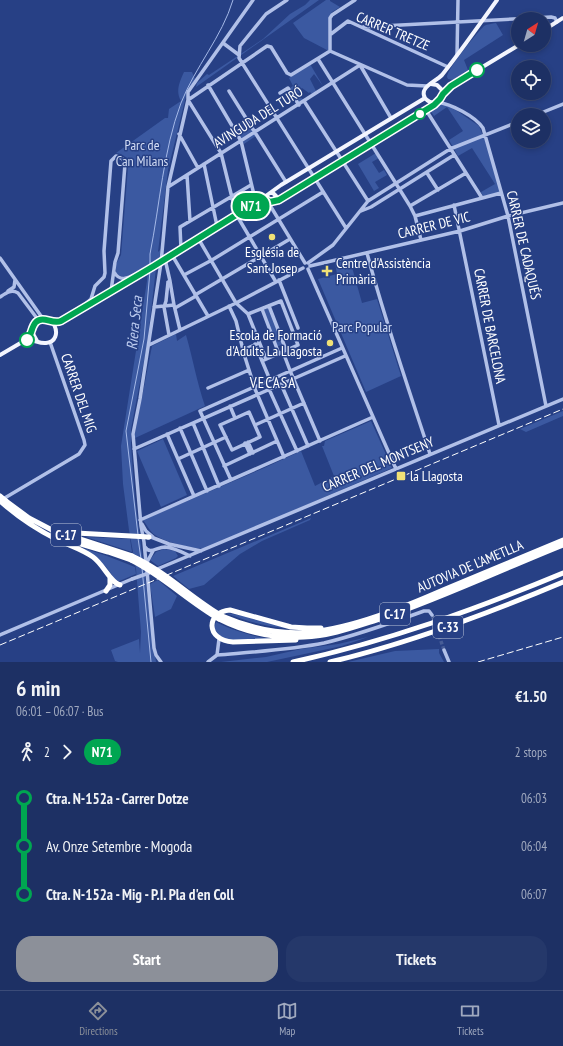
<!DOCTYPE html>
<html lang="en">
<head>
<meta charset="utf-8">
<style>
  body { margin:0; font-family:"PT Sans Narrow",sans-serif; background:#25386a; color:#f1f3f6; height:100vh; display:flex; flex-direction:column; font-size:15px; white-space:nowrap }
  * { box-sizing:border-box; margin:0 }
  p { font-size:13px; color:#a0a9bf }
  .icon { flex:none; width:22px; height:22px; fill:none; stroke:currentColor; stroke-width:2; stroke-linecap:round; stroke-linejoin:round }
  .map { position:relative; height:662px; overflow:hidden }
  .drawer { display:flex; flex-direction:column; background:#1d3064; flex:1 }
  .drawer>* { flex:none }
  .badge { padding:0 8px; border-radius:13px; font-size:14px; line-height:26px }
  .needle { width:26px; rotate:37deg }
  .buttons { position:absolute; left:511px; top:12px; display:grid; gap:8px }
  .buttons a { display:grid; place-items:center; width:40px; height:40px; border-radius:50%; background:#1d3064; box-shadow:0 2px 6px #0003,0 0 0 1px #3b4b78; font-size:20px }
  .map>.badge { position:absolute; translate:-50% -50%; box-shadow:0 0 0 2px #fff }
  .legs { display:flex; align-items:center; gap:6px; height:44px; padding:0 16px; font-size:13px }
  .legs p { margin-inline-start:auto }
  .head { display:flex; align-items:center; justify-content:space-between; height:68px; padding:0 16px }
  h1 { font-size:22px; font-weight:700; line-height:30px }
  .button { display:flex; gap:8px; margin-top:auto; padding:8px 16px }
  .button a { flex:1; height:46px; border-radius:16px; background:#8c9099; color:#fff; font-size:16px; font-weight:700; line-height:46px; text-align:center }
  .button a+a { background:#25386a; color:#f1f3f6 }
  ul { padding:0 16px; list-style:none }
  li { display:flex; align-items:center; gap:14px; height:48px; font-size:15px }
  li i { display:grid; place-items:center; width:6px; height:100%; margin:0 5px; background:currentColor }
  li i::after { content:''; width:10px; height:10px; margin:-5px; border:3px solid; border-radius:50%; background:#1d3064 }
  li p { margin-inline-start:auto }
  li:first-child i { background:linear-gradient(#0000 50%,currentColor 0) }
  li:last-child i { background:linear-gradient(currentColor 50%,#0000 0) }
  .tabs { display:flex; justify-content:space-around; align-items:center; height:56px; border-top:1px solid #3b4b78; background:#1d3064; font-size:11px; color:#a0a9bf }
  .tabs a { display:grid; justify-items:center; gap:2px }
  .tabs .active { color:#8c9099 }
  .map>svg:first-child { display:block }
  .green { fill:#3b59a1 }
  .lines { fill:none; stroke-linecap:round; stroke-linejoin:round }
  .stream { stroke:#a5b9e8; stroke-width:1 }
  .minor-tunnel { stroke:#475d97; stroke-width:3.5; stroke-dasharray:3.5 2; stroke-linecap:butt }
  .minor { stroke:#b1c0e8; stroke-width:3.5 }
  .major { stroke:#f3f5fe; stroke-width:4 }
  .highway { stroke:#fff; stroke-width:5 }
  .rail { stroke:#fff; stroke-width:1; stroke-dasharray:7 3; stroke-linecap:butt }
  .minor-bridge { stroke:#b1c0e8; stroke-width:3.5 }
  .highway-bridge { stroke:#fff; stroke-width:5 }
  .line-1-casing { stroke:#fff; stroke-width:9 }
  .line-1 { stroke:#00a651; stroke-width:6 }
  .stop-1-dot { fill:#fff; stroke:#00a651; stroke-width:2 }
  .poi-dot { fill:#f0e176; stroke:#274085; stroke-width:1.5 }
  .labels { text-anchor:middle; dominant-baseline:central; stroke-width:3; stroke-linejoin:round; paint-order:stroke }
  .shield { fill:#274085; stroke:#bec6da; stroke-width:1 }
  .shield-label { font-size:13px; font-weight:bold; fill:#fff }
  .street-label { font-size:14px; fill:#fff; stroke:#274085 }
  .park-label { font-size:14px; fill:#d4def6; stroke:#274085 }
  .poi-label { font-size:14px; fill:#fff; stroke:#274085; text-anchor:start }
  .water-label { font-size:15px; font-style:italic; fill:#bccbef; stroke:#274085 }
  .neighbourhood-label { font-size:15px; letter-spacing:1px; fill:#fff; stroke:#274085 }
</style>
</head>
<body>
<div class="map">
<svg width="563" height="662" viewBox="0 0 563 662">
  <rect width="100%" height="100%" fill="#274085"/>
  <path class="green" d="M 310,0 L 319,0 L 196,87 L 197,83 L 207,74 L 209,75 L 263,39 L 290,14 L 305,5 Z
    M 326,0 L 330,0 L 330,1 L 340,7 L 332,12 L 329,18 L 328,50 L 327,50 L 304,38 L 293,23 Z
    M 496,23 L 503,35 L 464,60 L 468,70 L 453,80 L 448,79 L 447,77 C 447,69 477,33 484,26 C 487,24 492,24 496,23 Z
    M 310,64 L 323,86 L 314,74 L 310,79 L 316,91 L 312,94 L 310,92 L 309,93 L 302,88 L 297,95 L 304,100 L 299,103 L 290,88 L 293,86 L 289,78 Z
    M 184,72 L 192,72 L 195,79 L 187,92 L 168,170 L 158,252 L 161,249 L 159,259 L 157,260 L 147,345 L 131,429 L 131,445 L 135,499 L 156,662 L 139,662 L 140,655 L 139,662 L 118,662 L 115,661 L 111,650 L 139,639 L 140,653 L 141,632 L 136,569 L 129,530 L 123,484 L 121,446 L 147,281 L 148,265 C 138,269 126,283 116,273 L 116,264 L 121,255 L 128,167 L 127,158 L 121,154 L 116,153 L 165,118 L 168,118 L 169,109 L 181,101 C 175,91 180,81 184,72 Z
    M 438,104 L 447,104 L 479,126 L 486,143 L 501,193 L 483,196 L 481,192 L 495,184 L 472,148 L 458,156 L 449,140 L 463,131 L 447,107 L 434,116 L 429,109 Z
    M 249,122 L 257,135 L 244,144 L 236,130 Z
    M 376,153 L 379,158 L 372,162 L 379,173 L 384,170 L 387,175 L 375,182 L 379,188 L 374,191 L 358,164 Z
    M 350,260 L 362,303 L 377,299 L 401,376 L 366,392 L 318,279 L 337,274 L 335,263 Z
    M 269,306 L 284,344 L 276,347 L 262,309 Z
    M 176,334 L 177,341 L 186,335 C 193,359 197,383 205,406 L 135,438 L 135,433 L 152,346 Z
    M 563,411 L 563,416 L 526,432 L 520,429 Z
    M 371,421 L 392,468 L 204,549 C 192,548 164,542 155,535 C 150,532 147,525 143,520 L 264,468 L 301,451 L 315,486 L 334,476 L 322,446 L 324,446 L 325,441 Z
    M 163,439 L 187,495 L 161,507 L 137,451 Z
    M 311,518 L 310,520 L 262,541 L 240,554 L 204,585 L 189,589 L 173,576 Z
    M 86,537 L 130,539 L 132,552 Z
    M 83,548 L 107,556 L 135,567 L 136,574 L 117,582 C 106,566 101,559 83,548 Z
    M 164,549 L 175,551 L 178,556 L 176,558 L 158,566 L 150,560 L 156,552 Z
    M 158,580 L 177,596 L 171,609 L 155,617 L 150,584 Z
    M 225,613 L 245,616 L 295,629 C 267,627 252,623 225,613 Z
    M 216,622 C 236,632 253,636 275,640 C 262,640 235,642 223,638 C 219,636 217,632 214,628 Z
    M 368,637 L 342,646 L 267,662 L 221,662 L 266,657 L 301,649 L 338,644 Z
    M 439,649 L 439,653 L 444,662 L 348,662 L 395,651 Z"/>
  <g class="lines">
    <path class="stream" d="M 150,266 L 150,254 C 160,204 163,151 181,103 C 195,67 222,37 233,0
      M 138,535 L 126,431 L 144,339 L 150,271
      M 138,538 L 141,559
      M 142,568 L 151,662"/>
    <path class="minor-tunnel" d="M 432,615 L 444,650"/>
    <path class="minor" d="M 287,0 L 266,14 L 240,46 L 239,58 L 346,228
      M 363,27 L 551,17 L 555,18 L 557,22
      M 331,34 L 348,21 L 448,67
      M 223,43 L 239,55
      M 330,51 L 407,85 L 427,86
      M 330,51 L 330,18 L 332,15 L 355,0
      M 457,55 L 458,0
      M 318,59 L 410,206 L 415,216 L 421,240
      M 208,85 L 241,141 L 256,203
      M 229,91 L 286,182
      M 280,93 L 288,88 L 299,105
      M 304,101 L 368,201
      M 437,102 C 451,104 475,116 483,128 L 508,216 L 546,406
      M 426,110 L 482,198
      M 536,115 L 563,104
      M 179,134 L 198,168
      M 204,164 L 217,226
      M 427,173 L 438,190
      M 187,175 L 190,221
      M 168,187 L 360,65 L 391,118
      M 268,202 L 305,263
      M 454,205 L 499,425
      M 410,206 L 466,173
      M 361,211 L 371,207 L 454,155
      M 415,216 L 501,193
      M 198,238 L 236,303 L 248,314 L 266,359
      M 181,249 L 180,227 L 251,185
      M 367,253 C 385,321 408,387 430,454
      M 172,255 L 208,316
      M 0,258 L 41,316 L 45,319
      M 165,259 L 170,281
      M 308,263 L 333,245 L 368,201 L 450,149 L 518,122
      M 310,266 L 460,231 L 508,216 L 563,203
      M 308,269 L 396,469
      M 114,272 C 122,286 134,273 145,271
      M 184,275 L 212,260 L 323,192
      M 279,280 L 298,328
      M 276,282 L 236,214 L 221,153 L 188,100 L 267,46 L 271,47 L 287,73 L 291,75 L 330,51
      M 8,291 L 14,287 L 15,280
      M 195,295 L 290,239
      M 0,297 C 6,293 11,289 18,293 L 36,317 L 37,320 L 35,323
      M 174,305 L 180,330
      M 229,306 L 236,321 L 244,354 L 255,389 L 284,457
      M 269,306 L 286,350
      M 82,307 L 91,299 L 95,286 L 104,277 L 105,273 L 104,251 L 111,161 L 116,156 C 121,157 124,159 125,164 L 118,253 L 115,262 L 111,291
      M 154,307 L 174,305 L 170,281 L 168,282
      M 164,307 L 169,335
      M 164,307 L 166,301 L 168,282
      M 175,308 L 196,296
      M 262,309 L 279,354
      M 248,314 L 281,301 L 298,345 L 262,361
      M 255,344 L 270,380
      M 149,345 L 236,303 L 303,268
      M 243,350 L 257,344
      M 283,352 L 291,373 L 320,441
      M 281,384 L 308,446
      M 208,388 L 249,370
      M 269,389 L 297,451
      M 230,406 L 235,418
      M 249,412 L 260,437 L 232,450 L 220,425 Z
      M 193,423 L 219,486
      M 255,425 L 304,403
      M 180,428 L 207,491
      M 167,434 L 194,496
      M 248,442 L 253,453
      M 245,443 L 250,454
      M 134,449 L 345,356
      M 178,459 L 226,437
      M 224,466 L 277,441
      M 231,480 L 200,411 L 342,348
      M 3,499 L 79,454 L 85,445 L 84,440 L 50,342
      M 140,520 L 373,417
      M 142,524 L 146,531 L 153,537
      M 148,538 L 151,537 L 169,544 L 201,551
      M 145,547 C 150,555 157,547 165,547 C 175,548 182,552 190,556
      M 146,563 L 144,542 L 141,526 L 133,434 L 140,399 L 161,263 L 168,187 L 188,100 L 188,92 L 253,0
      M 146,564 L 153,551
      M 155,570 L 563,399
      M 147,571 L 154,648 L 156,655 L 161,662
      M 0,635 L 132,579
      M 444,650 L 449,662
      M 217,655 L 219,639
      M 208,662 L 217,655 C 252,652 289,650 324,643 C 358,635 391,623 424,611 L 429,611 L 432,615"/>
    <path class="major" d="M 544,30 L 563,18
      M 431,84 L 437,85 L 442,90 L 442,97 C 439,102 432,105 427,100 C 423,97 423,92 425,89 C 428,84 437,80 442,75 C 461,51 479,25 497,0
      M 443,94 L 451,86 L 519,45
      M 270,193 L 273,193 L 276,196 L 273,201
      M 259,201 L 267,200 L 270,203 L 279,200 L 420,114 L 434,105 L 435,103
      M 52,322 L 55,322 L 61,321 L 154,266 L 256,203 L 281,185 L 425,98
      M 27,340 C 34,339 39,344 46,343 C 66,341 53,306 34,324 L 32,332 L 37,341
      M 0,355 L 29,338"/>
    <path class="highway" d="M 0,501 C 17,516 36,529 56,539 C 68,545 82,549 93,557 C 103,564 111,583 120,585
      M 6,501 L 29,518 L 52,530 L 132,556
      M 58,530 L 76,533 L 149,537
      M 64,539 L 108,552 L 131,560
      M 106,591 L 110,585 L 110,578
      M 222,616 C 250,628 280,635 310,632 C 353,628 404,607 443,590 C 483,573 523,557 563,540
      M 219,619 C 245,632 274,639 304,637 C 331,636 357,626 383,618 C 444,597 503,569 563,545
      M 296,640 L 233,642 C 205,640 206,612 230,610 L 291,627 L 307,628 L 321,628
      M 293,662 C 388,641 474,610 563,573
      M 330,662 C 410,643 487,614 563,582"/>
    <path class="rail" d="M 0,645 L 563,409
      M 478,662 L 563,637"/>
    <path class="minor-bridge" d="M 132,579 L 149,573"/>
    <path class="highway-bridge" d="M 0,496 L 6,501
      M 132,556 C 165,571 191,598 222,616
      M 131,560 C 163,576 188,601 219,619"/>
  </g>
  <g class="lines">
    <defs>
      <path id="line-1" d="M 27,340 C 32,335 31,327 36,322 C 44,315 52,325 61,321 L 154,266 L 257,202 L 267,200 L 270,202 L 279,200 L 434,105 L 440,99 L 443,94 L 451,86 L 477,70"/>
    </defs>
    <use href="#line-1" class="line-1-casing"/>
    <use href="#line-1" class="line-1"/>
  </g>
  <g class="stop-1-dot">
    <circle cx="477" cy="70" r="7"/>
    <circle cx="420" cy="114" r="5"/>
    <circle cx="27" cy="340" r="7"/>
  </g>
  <g class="poi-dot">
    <circle cx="272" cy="237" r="4"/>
    <path d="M325 265h4v4h4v4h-4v4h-4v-4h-4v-4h4z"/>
    <circle cx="330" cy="343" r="4"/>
    <rect x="396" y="471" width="10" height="10" rx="2"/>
  </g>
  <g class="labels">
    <g class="shield">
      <rect x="51" y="524" width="30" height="22" rx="3"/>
      <rect x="380" y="603" width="30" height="22" rx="3"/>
      <rect x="433" y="616" width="30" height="22" rx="3"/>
    </g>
    <g class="shield-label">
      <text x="66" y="535">C-17</text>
      <text x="395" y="614">C-17</text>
      <text x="448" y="627">C-33</text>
    </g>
    <g class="street-label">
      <text transform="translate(393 31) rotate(23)">CARRER TRETZE</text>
      <text transform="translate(258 117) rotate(-32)">AVINGUDA DEL TURÓ</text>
      <text transform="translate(434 225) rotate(-14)">CARRER DE VIC</text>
      <text transform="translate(524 245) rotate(77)">CARRER DE CADAQUÉS</text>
      <text transform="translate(490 326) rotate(79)">CARRER DE BARCELONA</text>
      <text transform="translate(79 393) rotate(71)">CARRER DEL MIG</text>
      <text transform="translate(378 464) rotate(-23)">CARRER DEL MONTSENY</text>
      <text transform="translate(470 566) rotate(-23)">AUTOVIA DE L'AMETLLA</text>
    </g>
    <g class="park-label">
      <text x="142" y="145">Parc de<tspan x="142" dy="16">Can Milans</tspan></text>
      <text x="362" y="327">Parc Popular</text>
    </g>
    <g class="poi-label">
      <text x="272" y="252" text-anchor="middle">Església de<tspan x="272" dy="16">Sant Josep</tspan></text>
      <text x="336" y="263">Centre d'Assistència<tspan x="336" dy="16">Primària</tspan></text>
      <text x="322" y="335" text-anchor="end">Escola de Formació<tspan x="322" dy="16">d'Adults La Llagosta</tspan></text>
      <text x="410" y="476">la Llagosta</text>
    </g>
    <g class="water-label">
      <text transform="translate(134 323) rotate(-84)">Riera Seca</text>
    </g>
    <g class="neighbourhood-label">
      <text x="273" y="382">VECASA</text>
    </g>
  </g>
</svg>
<div class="buttons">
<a><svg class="needle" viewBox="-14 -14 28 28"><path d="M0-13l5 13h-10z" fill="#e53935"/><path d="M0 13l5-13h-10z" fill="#a0a9bf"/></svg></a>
<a><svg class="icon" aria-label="locate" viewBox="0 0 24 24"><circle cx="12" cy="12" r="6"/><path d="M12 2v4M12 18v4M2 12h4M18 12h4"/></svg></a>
<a><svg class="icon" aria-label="layers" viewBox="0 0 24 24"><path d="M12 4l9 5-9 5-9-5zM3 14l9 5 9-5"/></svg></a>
</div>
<b class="badge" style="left:251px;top:206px;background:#00a651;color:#fff">N71</b>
</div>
<section class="drawer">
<div class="head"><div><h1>6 min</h1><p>06:01 – 06:07 · Bus</p></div><b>€1.50</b></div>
<div class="legs"><svg class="icon" aria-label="walk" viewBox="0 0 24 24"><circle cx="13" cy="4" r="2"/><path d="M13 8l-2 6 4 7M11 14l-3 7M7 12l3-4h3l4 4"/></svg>2<svg class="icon" aria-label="forward" viewBox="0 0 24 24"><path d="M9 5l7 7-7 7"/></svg><b class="badge" style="background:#00a651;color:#fff">N71</b><p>2 stops</p></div>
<ul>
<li><i style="color:#00a651"></i><b>Ctra. N-152a - Carrer Dotze</b><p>06:03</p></li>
<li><i style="color:#00a651"></i><span>Av. Onze Setembre - Mogoda</span><p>06:04</p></li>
<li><i style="color:#00a651"></i><b>Ctra. N-152a - Mig - P.I. Pla d'en Coll</b><p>06:07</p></li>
</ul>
<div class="button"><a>Start</a><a>Tickets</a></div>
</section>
<nav class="tabs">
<a class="active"><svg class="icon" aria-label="directions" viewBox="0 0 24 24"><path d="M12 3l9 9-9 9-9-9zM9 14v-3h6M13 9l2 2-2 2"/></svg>Directions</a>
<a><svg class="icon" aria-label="map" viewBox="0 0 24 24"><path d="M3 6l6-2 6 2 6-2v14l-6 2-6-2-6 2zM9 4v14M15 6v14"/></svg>Map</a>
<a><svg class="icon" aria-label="tickets" viewBox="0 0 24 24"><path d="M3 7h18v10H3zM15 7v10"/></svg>Tickets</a>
</nav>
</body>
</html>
